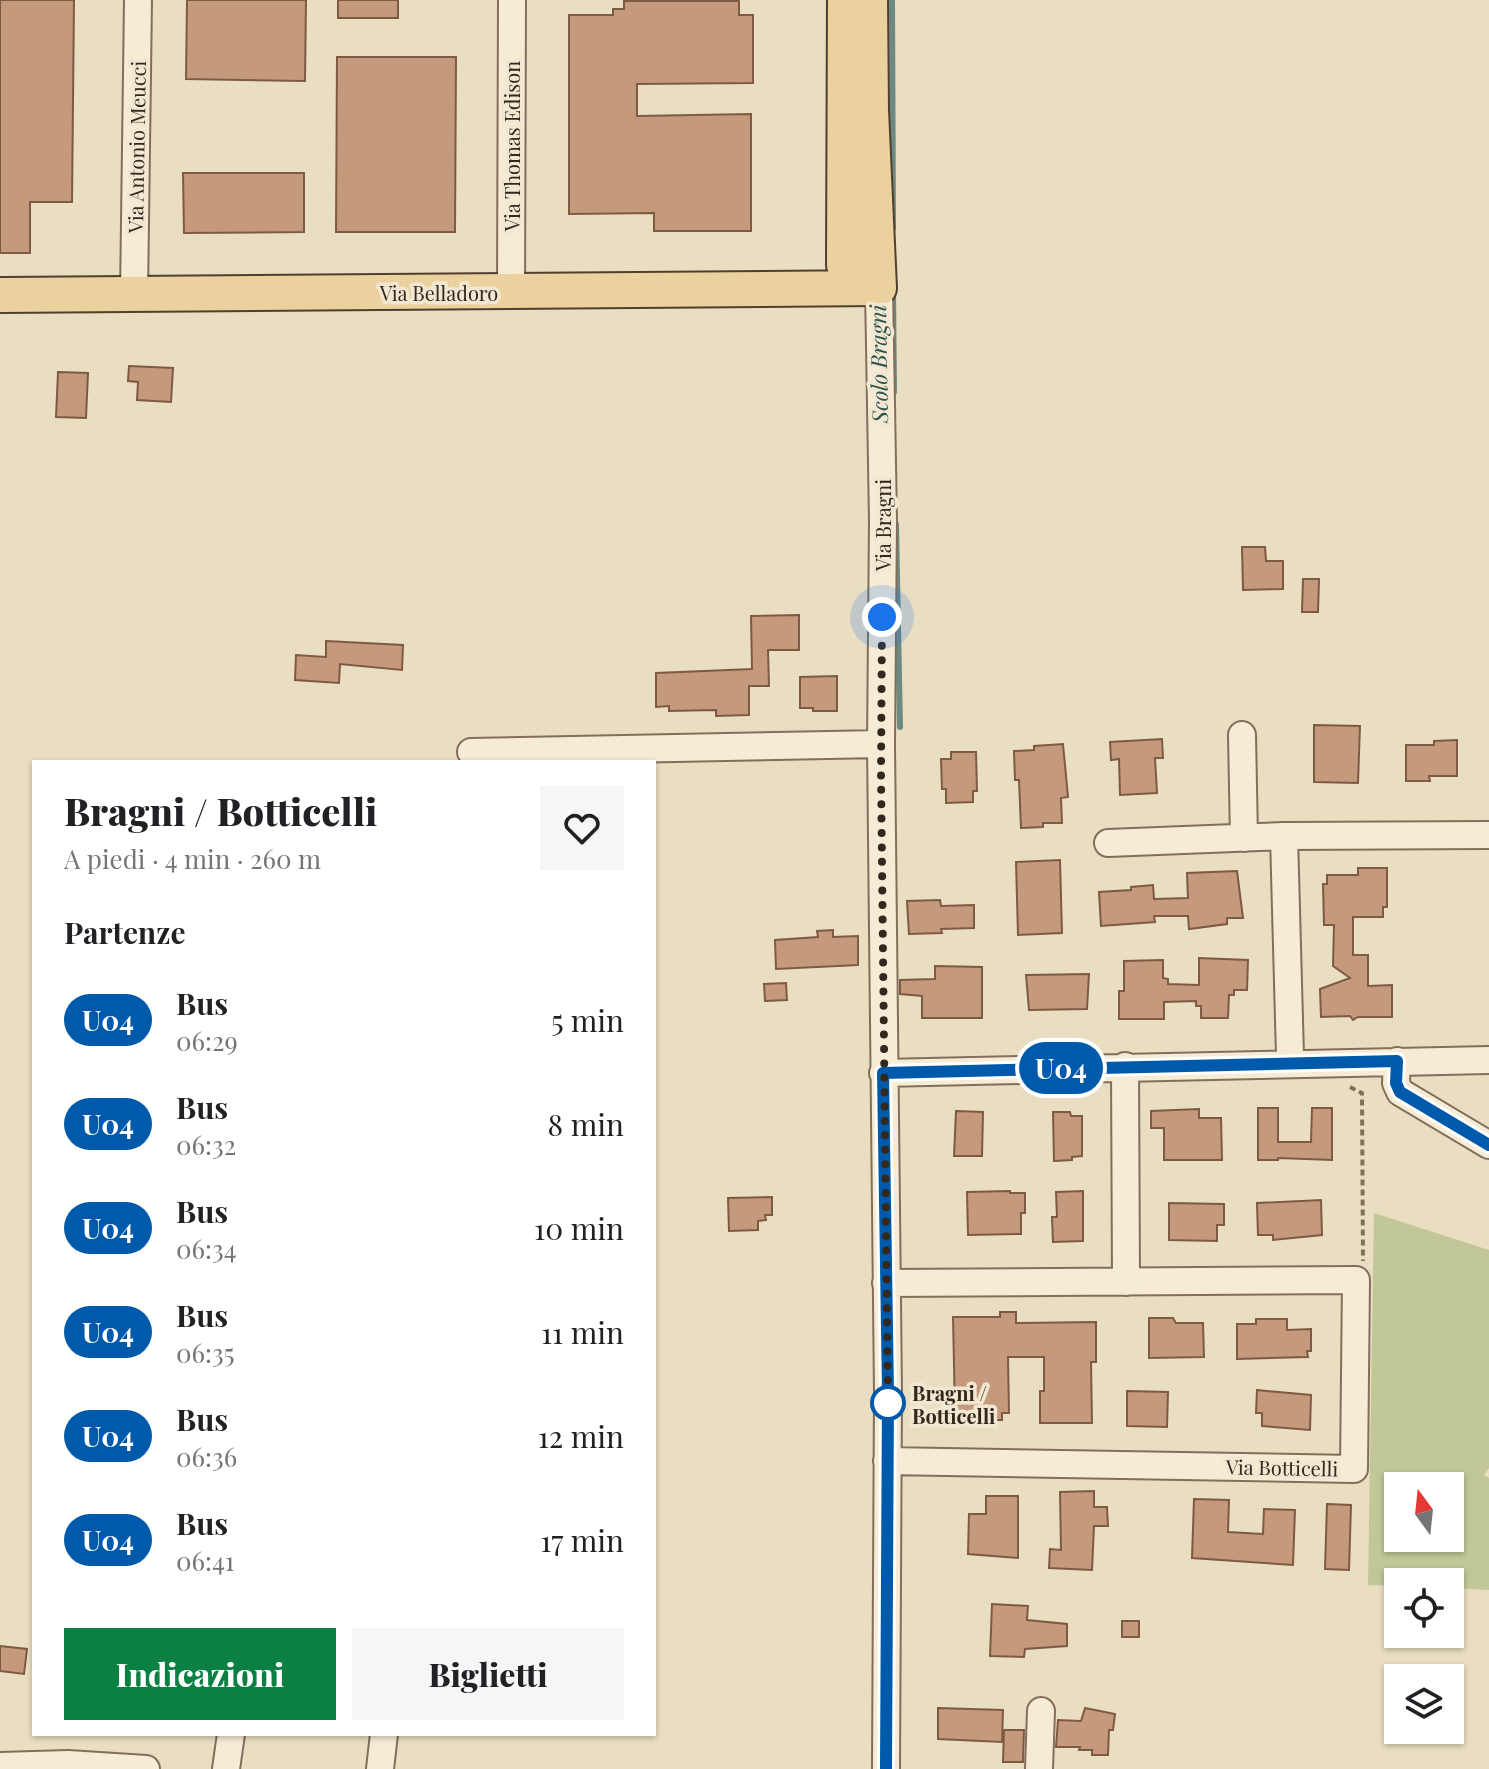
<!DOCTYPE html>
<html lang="it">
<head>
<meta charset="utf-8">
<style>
  body { margin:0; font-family:"Playfair Display",serif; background:#f6f6f6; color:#202124; height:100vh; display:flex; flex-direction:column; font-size:30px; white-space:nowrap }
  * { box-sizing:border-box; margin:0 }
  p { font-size:26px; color:#757577 }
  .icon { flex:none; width:44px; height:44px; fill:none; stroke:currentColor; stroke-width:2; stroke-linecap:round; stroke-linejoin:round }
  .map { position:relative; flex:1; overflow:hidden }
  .side { position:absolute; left:32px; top:760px; width:624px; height:976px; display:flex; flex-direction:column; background:#fff; border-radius:0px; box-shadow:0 2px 6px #0004 }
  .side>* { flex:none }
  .badge { padding:0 16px; border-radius:26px; font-size:28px; line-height:52px }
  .needle { width:52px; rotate:345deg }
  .buttons { position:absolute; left:1384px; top:1472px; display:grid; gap:16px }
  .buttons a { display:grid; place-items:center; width:80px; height:80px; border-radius:0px; background:#fff; box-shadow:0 2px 6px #0004; font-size:40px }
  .you { position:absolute; width:40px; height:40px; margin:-20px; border:6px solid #fff; border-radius:50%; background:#1a73e8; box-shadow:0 0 0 12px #1a73e833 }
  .map>.badge { position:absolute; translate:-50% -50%; box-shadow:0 0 0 4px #fff }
  h2 { padding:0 32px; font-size:30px; line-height:72px }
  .round { display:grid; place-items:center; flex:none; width:84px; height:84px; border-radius:0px; background:#f6f6f6 }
  .headline { display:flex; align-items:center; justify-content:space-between; height:136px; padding:0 32px }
  h1 { font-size:38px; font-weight:800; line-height:60px }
  .action { display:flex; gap:16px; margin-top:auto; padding:16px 32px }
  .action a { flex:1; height:92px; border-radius:0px; background:#0b8043; color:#fff; font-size:32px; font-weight:800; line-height:92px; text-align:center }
  .action a+a { background:#f6f6f6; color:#202124 }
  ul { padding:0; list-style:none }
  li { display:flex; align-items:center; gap:24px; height:104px; padding:0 32px }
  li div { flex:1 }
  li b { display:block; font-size:30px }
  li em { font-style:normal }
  li .badge { min-width:88px; font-weight:700; text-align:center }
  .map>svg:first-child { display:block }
  .green { fill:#c2c797; fill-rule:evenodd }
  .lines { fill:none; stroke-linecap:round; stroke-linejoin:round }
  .stream { stroke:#6c8a82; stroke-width:6 }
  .building { fill:#c5997b; stroke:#7f5a43; stroke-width:2 }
  .minor-casing { stroke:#826f5b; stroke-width:30 }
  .major-casing { stroke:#503e2f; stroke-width:38 }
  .path { stroke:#826f5b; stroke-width:4; stroke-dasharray:6 4; stroke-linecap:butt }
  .minor { stroke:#f6ebd5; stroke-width:26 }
  .major { stroke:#ebd19d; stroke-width:34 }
  .line-casing { stroke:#fff; stroke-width:18 }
  .line { stroke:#005aab; stroke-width:12 }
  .walk { stroke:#33281e; stroke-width:8; stroke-dasharray:0 14.4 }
  .stop-dot { fill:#fff; stroke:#005aab; stroke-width:4 }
  .labels { text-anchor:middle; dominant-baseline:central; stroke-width:7; stroke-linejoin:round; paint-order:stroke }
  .street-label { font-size:20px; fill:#33281e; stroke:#f2e8d1 }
  .stop-label { font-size:20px; font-weight:bold; fill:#33281e; stroke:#f2e8d1; text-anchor:start }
  .water-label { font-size:22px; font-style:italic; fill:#2e524f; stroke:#f2e8d1 }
</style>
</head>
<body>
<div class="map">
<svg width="1489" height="1769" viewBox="0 0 1489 1769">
  <rect width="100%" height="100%" fill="#eadec2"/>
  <path class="green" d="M 1374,1213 L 1489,1250 L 1489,1468 L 1484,1475 L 1489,1478 L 1489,1590 L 1450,1588 L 1450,1582 L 1398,1582 L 1398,1586 L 1368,1585 ZM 1398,1486 L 1450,1486 L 1450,1538 L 1398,1538 Z"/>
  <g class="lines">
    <path class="stream" d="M 892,0 L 893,228
      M 893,292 L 894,392
      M 896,524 L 900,727"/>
  </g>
  <path class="building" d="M 0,0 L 74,0 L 72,202 L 30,202 L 30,253 L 0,253 Z
    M 187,0 L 306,0 L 305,81 L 186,79 Z
    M 338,0 L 398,0 L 398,18 L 338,18 Z
    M 624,1 L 739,1 L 739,15 L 753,15 L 753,83 L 637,84 L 637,116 L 751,114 L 751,231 L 654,231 L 654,213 L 569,214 L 569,15 L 613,15 L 613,9 L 624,9 Z
    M 337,57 L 456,57 L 455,232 L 336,232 Z
    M 183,173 L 304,173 L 304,232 L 184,233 Z
    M 129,366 L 173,368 L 171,402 L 137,400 L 138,382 L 128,381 Z
    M 58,372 L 88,373 L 86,418 L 56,417 Z
    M 1242,547 L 1265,547 L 1266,561 L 1283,561 L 1283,589 L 1243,590 Z
    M 1303,579 L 1319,579 L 1318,612 L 1302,612 Z
    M 799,615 L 799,650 L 768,650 L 769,686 L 749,686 L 749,715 L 716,716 L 716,710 L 669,711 L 669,706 L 656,707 L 656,673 L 752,669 L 751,616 Z
    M 326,641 L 403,645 L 402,670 L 340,664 L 339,683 L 295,680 L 296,655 L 326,657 Z
    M 837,676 L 837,711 L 813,711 L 813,708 L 800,708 L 800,677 Z
    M 1314,725 L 1360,726 L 1358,783 L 1314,782 Z
    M 1162,739 L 1163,758 L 1155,758 L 1157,793 L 1120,795 L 1119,759 L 1111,760 L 1110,742 Z
    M 1457,740 L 1457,776 L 1429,776 L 1430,781 L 1406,781 L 1406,745 L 1434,745 L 1434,741 Z
    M 1063,744 L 1068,797 L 1061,798 L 1062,823 L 1043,823 L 1043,827 L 1021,828 L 1019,780 L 1015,780 L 1014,751 L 1034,750 L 1034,746 Z
    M 951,752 L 976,752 L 977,791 L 973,791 L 973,802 L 946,803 L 946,789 L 942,789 L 941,759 L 951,759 Z
    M 1060,860 L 1062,933 L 1018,935 L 1016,862 Z
    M 1358,868 L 1387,868 L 1387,907 L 1383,907 L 1383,917 L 1353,917 L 1353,955 L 1368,955 L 1368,986 L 1392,985 L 1392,1017 L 1358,1017 L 1353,1020 L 1350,1016 L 1321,1017 L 1320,989 L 1350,978 L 1333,966 L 1334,925 L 1324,925 L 1323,884 L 1327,884 L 1327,875 L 1358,875 Z
    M 1237,871 L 1243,918 L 1227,918 L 1227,924 L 1189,929 L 1188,916 L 1154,916 L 1155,922 L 1101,926 L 1099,892 L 1131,890 L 1131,887 L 1153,885 L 1154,899 L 1188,898 L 1187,873 Z
    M 940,900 L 941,906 L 974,905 L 974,928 L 941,929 L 942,933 L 909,934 L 907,901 Z
    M 833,930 L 833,937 L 858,936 L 858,965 L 776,969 L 775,940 L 818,937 L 817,931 Z
    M 1199,958 L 1248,960 L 1247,990 L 1234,990 L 1234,995 L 1229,995 L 1228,1018 L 1201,1018 L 1201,1006 L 1196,1006 L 1196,1001 L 1164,1002 L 1164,1019 L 1119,1019 L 1119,991 L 1124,991 L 1124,961 L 1163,960 L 1163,978 L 1168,979 L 1168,984 L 1199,985 Z
    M 935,966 L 982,967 L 982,1018 L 922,1018 L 922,996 L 900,994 L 900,980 L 935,979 Z
    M 1089,974 L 1087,1009 L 1029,1010 L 1026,975 Z
    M 786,983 L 787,1000 L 765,1001 L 764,984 Z
    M 1258,1108 L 1278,1108 L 1278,1142 L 1311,1142 L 1312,1108 L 1332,1108 L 1332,1160 L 1278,1158 L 1278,1160 L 1258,1160 Z
    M 1199,1109 L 1199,1118 L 1221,1118 L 1222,1160 L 1164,1160 L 1164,1128 L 1151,1128 L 1151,1111 Z
    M 956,1111 L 983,1112 L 982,1156 L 954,1156 Z
    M 1053,1112 L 1070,1112 L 1071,1116 L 1082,1116 L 1082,1156 L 1072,1157 L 1072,1160 L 1054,1161 Z
    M 1010,1191 L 1010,1193 L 1025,1193 L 1025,1213 L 1021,1213 L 1021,1234 L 968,1235 L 967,1192 Z
    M 1083,1191 L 1083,1241 L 1053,1242 L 1052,1217 L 1057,1217 L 1056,1192 Z
    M 772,1197 L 772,1215 L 765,1215 L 766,1220 L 758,1221 L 758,1230 L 729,1231 L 728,1198 Z
    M 1321,1200 L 1322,1235 L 1273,1240 L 1273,1235 L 1258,1235 L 1257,1203 Z
    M 1169,1203 L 1224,1204 L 1224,1225 L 1217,1225 L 1217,1241 L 1169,1240 Z
    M 1000,1312 L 1016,1312 L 1016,1323 L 1096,1322 L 1096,1362 L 1091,1362 L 1092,1423 L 1040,1423 L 1040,1391 L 1044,1391 L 1044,1357 L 1008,1357 L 1009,1413 L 1002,1413 L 1002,1420 L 961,1420 L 961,1413 L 955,1413 L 953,1317 L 1000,1317 Z
    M 1149,1318 L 1173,1318 L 1176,1323 L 1203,1323 L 1204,1357 L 1149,1358 Z
    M 1256,1319 L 1287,1319 L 1287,1330 L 1311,1329 L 1311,1351 L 1307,1351 L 1308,1357 L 1237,1359 L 1237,1324 L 1256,1324 Z
    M 1257,1390 L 1311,1395 L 1310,1430 L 1262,1426 L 1262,1413 L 1256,1413 Z
    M 1127,1391 L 1168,1392 L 1167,1427 L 1127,1426 Z
    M 1094,1491 L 1094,1507 L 1107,1507 L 1108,1526 L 1094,1526 L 1092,1570 L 1049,1568 L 1050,1549 L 1061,1550 L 1060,1492 Z
    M 986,1496 L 1018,1496 L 1018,1558 L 968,1554 L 969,1514 L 986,1514 Z
    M 1194,1499 L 1229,1500 L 1228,1532 L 1263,1534 L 1264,1509 L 1295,1510 L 1293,1565 L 1192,1558 Z
    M 1327,1504 L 1351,1505 L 1349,1570 L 1325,1569 Z
    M 992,1604 L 1028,1606 L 1027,1620 L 1067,1624 L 1067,1646 L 1025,1649 L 1024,1657 L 990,1656 Z
    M 1122,1621 L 1139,1621 L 1139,1637 L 1122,1637 Z
    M 0,1646 L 27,1649 L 24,1674 L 0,1671 Z
    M 938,1708 L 1003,1710 L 1002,1742 L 938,1739 Z
    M 1085,1708 L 1115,1714 L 1113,1730 L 1109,1730 L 1108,1755 L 1092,1755 L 1092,1750 L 1079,1750 L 1080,1747 L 1056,1747 L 1058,1720 L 1081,1721 Z
    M 1004,1730 L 1024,1730 L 1023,1762 L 1003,1762 Z"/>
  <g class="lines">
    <defs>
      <path id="minor" d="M 879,288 L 883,521 L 881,744 L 888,1393 L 886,1769
        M 511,292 L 512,0
        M 134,295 L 138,0
        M 1242,735 L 1244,838
        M 471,752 L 881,744
        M 1284,836 L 1290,1056 L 1287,1064
        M 1108,843 L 1284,836 L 1489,835
        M 1397,1061 L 1396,1083 L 1400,1092 L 1489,1145
        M 1125,1066 L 1126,1282
        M 883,1073 L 1489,1060
        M 886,1283 L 1356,1280 L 1354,1469 L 887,1461
        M 0,1766 L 68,1764 L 146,1769
        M 226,1769 L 231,1734
        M 380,1769 L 384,1734
        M 1039,1769 L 1041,1711"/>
      <path id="major" d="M 845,0 L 844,265 L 879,288
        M 870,0 L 871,110 L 879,288
        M 0,295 L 879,288"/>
    </defs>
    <use href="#minor" class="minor-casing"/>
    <use href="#major" class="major-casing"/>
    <path class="path" d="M 1350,1087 L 1362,1093 L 1363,1261"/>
    <use href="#minor" class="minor"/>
    <use href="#major" class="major"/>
  </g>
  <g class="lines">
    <defs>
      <path id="line" d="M 886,1769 L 888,1393 L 883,1073 L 1397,1061 L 1396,1083 L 1400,1092 L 1489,1145"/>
    </defs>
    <use href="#line" class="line-casing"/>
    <use href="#line" class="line"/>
    <path class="walk" d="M 882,617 L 881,774 L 888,1403"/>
  </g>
  <circle class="stop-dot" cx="888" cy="1403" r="16"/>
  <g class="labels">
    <g class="street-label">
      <text transform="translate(511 146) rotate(-90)">Via Thomas Edison</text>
      <text transform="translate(136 147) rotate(-89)">Via Antonio Meucci</text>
      <text x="439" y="292">Via Belladoro</text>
      <text transform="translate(882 525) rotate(-90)">Via Bragni</text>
      <text transform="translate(1282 1467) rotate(1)">Via Botticelli</text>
    </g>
    <g class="stop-label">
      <text x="912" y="1392">Bragni /<tspan x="912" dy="23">Botticelli</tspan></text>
    </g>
    <g class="water-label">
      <text transform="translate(878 364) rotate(-91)">Scolo Bragni</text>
    </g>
  </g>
</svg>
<div class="buttons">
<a><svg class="needle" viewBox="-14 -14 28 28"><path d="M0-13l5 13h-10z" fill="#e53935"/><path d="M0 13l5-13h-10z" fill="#757577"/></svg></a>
<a><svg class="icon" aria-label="locate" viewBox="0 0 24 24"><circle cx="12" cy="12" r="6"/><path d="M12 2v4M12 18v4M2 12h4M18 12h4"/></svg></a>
<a><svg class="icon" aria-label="layers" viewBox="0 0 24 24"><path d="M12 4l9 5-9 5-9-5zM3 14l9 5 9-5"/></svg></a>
</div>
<div class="you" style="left:882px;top:617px"></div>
<b class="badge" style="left:1061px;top:1068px;background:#005aab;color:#fff">U04</b>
<section class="side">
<div class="headline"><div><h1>Bragni / Botticelli</h1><p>A piedi · 4 min · 260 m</p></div><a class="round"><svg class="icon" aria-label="heart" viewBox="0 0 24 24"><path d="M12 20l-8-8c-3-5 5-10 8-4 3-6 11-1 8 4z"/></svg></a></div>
<h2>Partenze</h2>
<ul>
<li><span class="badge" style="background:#005aab;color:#fff">U04</span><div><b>Bus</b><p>06:29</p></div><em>5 min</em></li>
<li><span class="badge" style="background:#005aab;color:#fff">U04</span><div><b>Bus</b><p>06:32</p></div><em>8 min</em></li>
<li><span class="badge" style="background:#005aab;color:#fff">U04</span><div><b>Bus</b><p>06:34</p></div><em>10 min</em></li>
<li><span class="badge" style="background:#005aab;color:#fff">U04</span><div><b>Bus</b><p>06:35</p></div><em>11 min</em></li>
<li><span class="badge" style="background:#005aab;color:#fff">U04</span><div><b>Bus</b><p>06:36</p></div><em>12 min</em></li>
<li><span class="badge" style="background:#005aab;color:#fff">U04</span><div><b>Bus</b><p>06:41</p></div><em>17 min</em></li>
</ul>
<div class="action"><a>Indicazioni</a><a>Biglietti</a></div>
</section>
</div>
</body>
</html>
